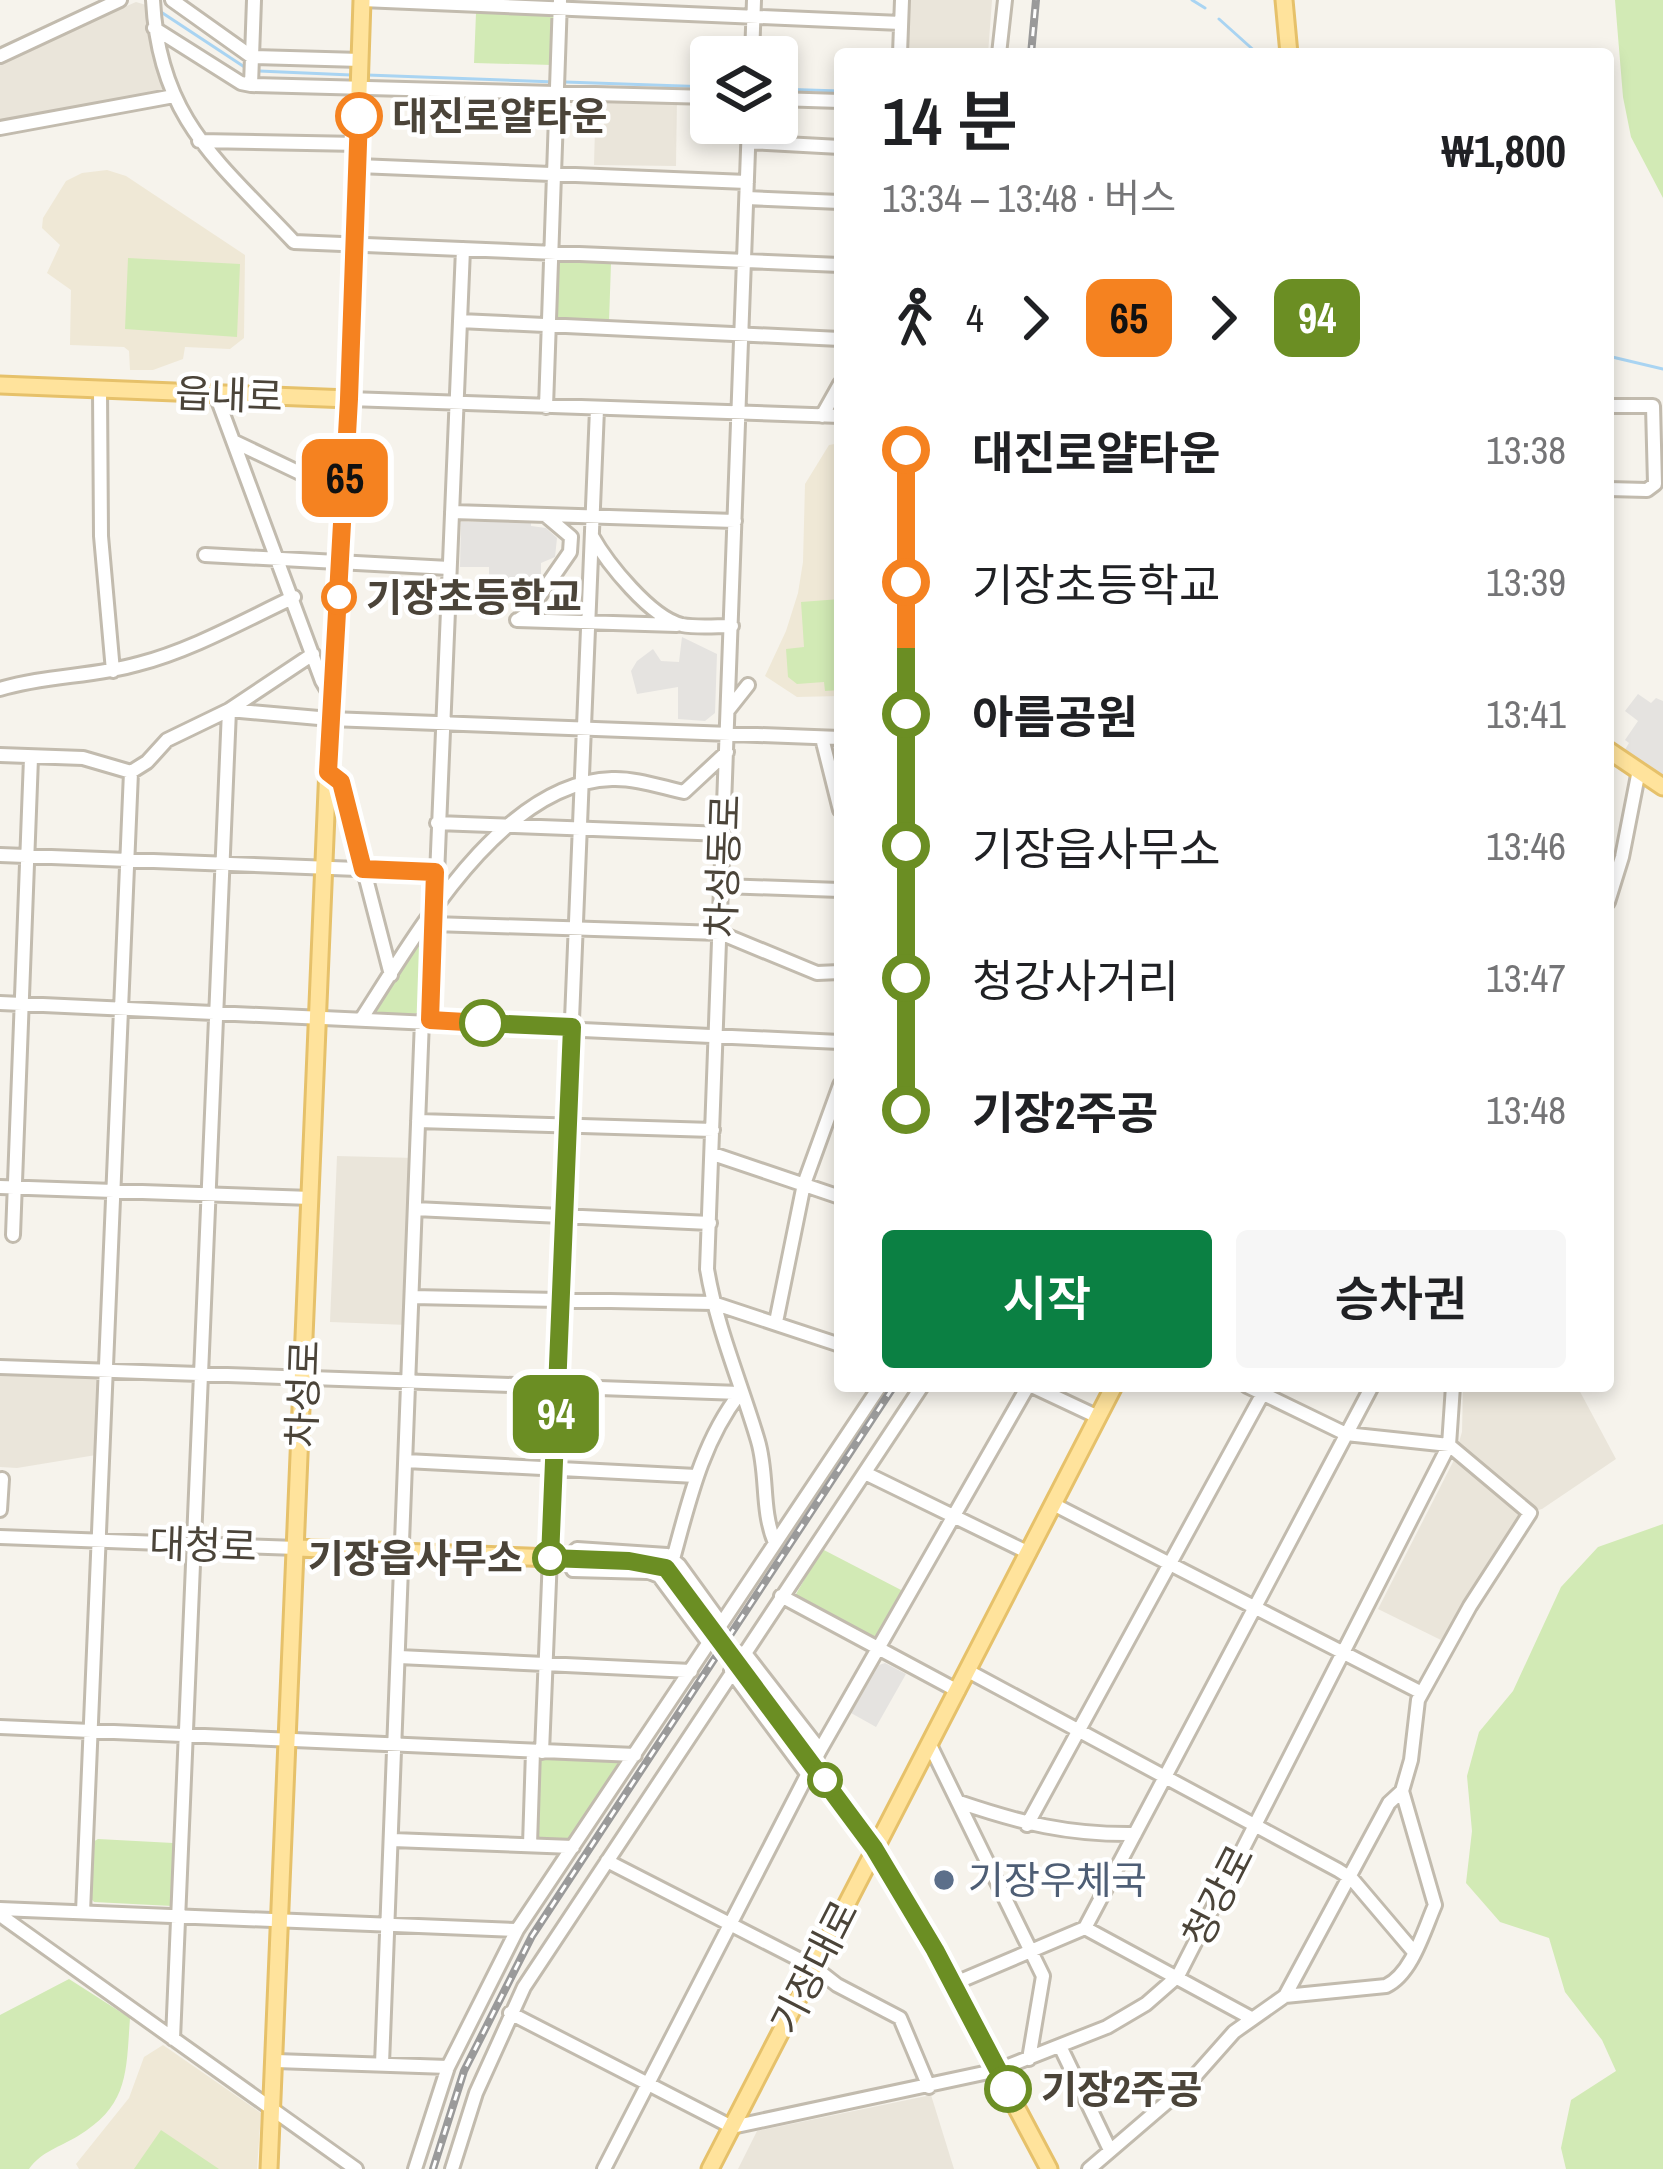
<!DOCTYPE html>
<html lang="ko">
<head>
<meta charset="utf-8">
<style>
  body { margin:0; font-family:"Archivo Narrow","Noto Sans KR",sans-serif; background:#f6f6f6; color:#202124; height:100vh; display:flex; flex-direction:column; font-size:45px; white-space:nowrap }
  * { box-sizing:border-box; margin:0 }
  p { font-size:39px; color:#757577 }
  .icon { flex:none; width:66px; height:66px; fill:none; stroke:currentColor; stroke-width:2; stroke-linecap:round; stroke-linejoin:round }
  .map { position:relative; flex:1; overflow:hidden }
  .details { position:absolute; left:834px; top:48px; width:780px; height:1344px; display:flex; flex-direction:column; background:#fff; border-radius:12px; box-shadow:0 6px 18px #0003 }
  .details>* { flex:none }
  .badge { padding:0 24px; border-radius:18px; font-size:42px; line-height:78px }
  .controls { position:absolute; left:690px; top:36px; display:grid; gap:24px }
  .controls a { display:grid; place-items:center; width:108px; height:108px; border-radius:12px; background:#fff; box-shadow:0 6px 18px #0003; font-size:60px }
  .map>.badge { position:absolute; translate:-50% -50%; box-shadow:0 0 0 6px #fff }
  .legs { display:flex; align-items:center; gap:18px; height:132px; padding:0 48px; font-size:39px }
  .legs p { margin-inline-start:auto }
  .summary { display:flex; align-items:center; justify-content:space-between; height:204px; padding:0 48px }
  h1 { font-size:66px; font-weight:600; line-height:90px }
  .button { display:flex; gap:24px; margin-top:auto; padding:24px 48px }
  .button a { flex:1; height:138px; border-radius:12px; background:#0b8043; color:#fff; font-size:48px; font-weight:600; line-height:138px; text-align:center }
  .button a+a { background:#f6f6f6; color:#202124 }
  ul { padding:0 48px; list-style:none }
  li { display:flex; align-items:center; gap:42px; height:132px; font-size:45px }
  li i { display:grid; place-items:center; width:18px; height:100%; margin:0 15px; background:currentColor }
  li i::after { content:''; width:30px; height:30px; margin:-15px; border:9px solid; border-radius:50%; background:#fff }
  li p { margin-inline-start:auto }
  li:first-child i { background:linear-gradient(#0000 50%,currentColor 0) }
  li:last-child i { background:linear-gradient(currentColor 50%,#0000 0) }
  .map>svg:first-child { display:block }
  .residential { fill:#eae5da }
  .education { fill:#efe8d6 }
  .green { fill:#d2eab5 }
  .parking { fill:#e5e3e0 }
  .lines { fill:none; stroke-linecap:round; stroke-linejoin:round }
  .stream { stroke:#a9d4f2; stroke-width:3 }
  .minor-casing { stroke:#c2bbae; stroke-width:18 }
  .major-casing { stroke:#e6c16a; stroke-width:21 }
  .minor { stroke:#fff; stroke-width:12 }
  .major { stroke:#ffe39c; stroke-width:15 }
  .rail-casing { stroke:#9a9a9a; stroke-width:8 }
  .rail { stroke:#fff; stroke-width:3; stroke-dasharray:9; stroke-linecap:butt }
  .major-bridge-casing { stroke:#e6c16a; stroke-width:21; stroke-linecap:butt }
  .major-bridge { stroke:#ffe39c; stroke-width:15 }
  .line-1-casing { stroke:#fff; stroke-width:27 }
  .line-2-casing { stroke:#fff; stroke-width:27 }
  .line-1 { stroke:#f58220; stroke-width:18 }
  .line-2 { stroke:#6b8e23; stroke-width:18 }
  .stop-1-dot { fill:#fff; stroke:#f58220; stroke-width:6 }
  .stop-2-dot { fill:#fff; stroke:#6b8e23; stroke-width:6 }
  .service-dot { fill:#5c6f8a; stroke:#fff; stroke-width:4.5 }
  .labels { text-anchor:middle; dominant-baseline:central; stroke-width:9; stroke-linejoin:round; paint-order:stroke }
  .stop-label { font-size:39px; font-weight:bold; fill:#4b4439; stroke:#fff; text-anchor:start }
  .street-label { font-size:39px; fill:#4b4439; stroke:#fff }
  .service-label { font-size:39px; fill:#4e5e75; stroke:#fff; text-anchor:start }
</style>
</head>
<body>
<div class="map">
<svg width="1663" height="2169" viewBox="0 0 1663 2169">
  <rect width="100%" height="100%" fill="#f6f3ec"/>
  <path class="residential" d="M 904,0 L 992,0 L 988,54 L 902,54 Z
    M 136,2 L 146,5 L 152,56 L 168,92 L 0,123 L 0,61 Z
    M 605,95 L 677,97 L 676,166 L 594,165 L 595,128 L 604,127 Z
    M 337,1156 L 415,1158 L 408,1325 L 330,1322 Z
    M 0,1374 L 97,1377 L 96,1455 L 17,1468 L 0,1467 Z
    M 1463,1386 L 1577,1386 L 1616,1459 L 1542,1509 L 1524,1514 L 1465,1602 L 1447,1643 L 1378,1609 L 1453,1462 L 1462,1432 Z
    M 931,2095 L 954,2169 L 738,2169 L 757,2131 Z"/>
  <path class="education" d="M 107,170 L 126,176 L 245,255 L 244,338 L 230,349 L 185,347 L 183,359 L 153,370 L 130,370 L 129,351 L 124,347 L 70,345 L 71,290 L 47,273 L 60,245 L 42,228 L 43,218 L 66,181 L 82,173 Z
    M 840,443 L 840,696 L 797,697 L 765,676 L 786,631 L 798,593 L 803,562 L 805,484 L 829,445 Z
    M 163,2045 L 261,2113 L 257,2169 L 79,2169 L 76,2164 L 129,2098 L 144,2057 Z"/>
  <path class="green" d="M 1615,0 L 1663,0 L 1663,198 L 1631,137 L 1623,97 Z
    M 482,8 L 550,10 L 554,17 L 553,65 L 474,63 L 476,13 Z
    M 128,258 L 240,264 L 237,337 L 125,329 Z
    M 560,258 L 606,259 L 611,264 L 609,321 L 603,324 L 559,323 L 552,317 L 555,263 Z
    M 840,599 L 840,690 L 825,691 L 824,682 L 797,684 L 788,677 L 786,649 L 804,647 L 801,602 Z
    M 428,925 L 426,1011 L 424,1014 L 373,1013 Z
    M 1663,1524 L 1663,2169 L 1566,2169 L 1561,2148 L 1571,2100 L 1616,2071 L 1602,2040 L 1565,1992 L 1549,1938 L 1500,1922 L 1466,1883 L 1472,1831 L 1467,1776 L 1479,1732 L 1513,1691 L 1561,1587 L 1598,1547 Z
    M 822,1549 L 903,1591 L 875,1637 L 870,1639 L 799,1600 L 796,1594 Z
    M 537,1756 L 623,1761 L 569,1841 L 533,1841 Z
    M 98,1839 L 173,1843 L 178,1847 L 177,1902 L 172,1906 L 94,1902 L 88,1895 L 91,1843 Z
    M 69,1979 L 130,2018 C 126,2073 129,2105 78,2136 C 60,2147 42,2151 29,2169 L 0,2169 L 0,2015 Z
    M 161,2130 L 219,2169 L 134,2169 Z"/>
  <path class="parking" d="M 461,522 L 531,522 L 531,526 L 546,528 L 557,538 L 555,557 L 541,563 L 541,576 L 523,595 L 499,596 L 489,582 L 489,567 L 460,567 Z
    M 682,637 L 717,654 L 715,713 L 705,721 L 678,719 L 678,687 L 637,694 L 631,671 L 637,661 L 653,649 L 661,661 L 679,662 Z
    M 1638,694 L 1651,703 L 1656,698 L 1663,701 L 1663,782 L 1623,753 L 1629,743 L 1625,740 L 1638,721 L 1625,711 Z
    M 885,1663 L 906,1674 L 876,1727 L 851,1713 L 879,1665 Z"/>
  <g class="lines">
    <path class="stream" d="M 1192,0 L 1205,8
      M 161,12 L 249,70
      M 1219,19 L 1258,54
      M 259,71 L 351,75
      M 367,75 L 555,82
      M 565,82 L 711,87
      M 777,89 L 840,91
      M 1608,356 L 1663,369"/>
    <defs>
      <path id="minor" d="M 153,0 C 159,119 218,161 294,242 L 840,265
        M 172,0 L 252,57 L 361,60
        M 362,0 L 901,23
        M 154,28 L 241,83 L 251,85 L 711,97
        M 900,54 L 902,0
        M 999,54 L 1005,0
        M 0,56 L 120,0
        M 752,57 L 754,0
        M 251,85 L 254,0
        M 777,99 L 840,101
        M 749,123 L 707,1269 C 717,1329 741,1383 758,1441 C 768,1475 761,1510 775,1543
        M 0,128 L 174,96
        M 199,141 L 359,144
        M 749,142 L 840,147
        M 358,166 L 747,182
        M 747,198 L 840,202
        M 460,321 L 840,339
        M 100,390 L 101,536 L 113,671
        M 216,395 L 322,681 L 331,696
        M 349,399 L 840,416
        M 546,407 L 560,0
        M 822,416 L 840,384
        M 235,442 L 344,494
        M 1608,489 L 1647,490 L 1655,484 L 1653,406 L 1608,406
        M 452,512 L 735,521
        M 592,536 C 607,563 651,618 682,625 C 697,628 716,626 732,626
        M 205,555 L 449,568
        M 517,620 L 677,625
        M 518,620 L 527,614 L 570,552 L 571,537 L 545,515
        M 0,689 C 46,675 93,677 138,664 C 192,650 243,621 294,597
        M 729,709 L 748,685
        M 822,738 L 840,810
        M 0,755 L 83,758 L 131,772 L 147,762 L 167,740 L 229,710 L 313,654
        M 328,771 L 341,782 L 391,975
        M 437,823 L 724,834
        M 0,855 L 435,872
        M 722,886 L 840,890
        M 1608,902 L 1622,857 L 1639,770
        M 433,924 L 720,933 L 817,973 L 840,972
        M 0,1003 L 840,1042
        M 362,1018 C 416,935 501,782 612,779 C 635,778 661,787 684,792 L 727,752
        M 431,1020 L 463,249
        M 418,1121 L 713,1130
        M 713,1154 L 840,1197
        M 0,1187 L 311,1198
        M 415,1209 L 710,1223
        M 13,1235 L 31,758
        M 412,1297 L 713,1303 L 840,1345
        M 776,1322 L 804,1184 L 840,1085
        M 0,1367 L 740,1393
        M 1032,1386 L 1098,1417
        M 1247,1386 L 1346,1434 L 1449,1445 L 1530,1513 L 1470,1606 L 1418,1700 L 1411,1760 L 1402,1791 L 1435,1905 C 1424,1930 1412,1974 1386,1986 L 1285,1996
        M 406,1461 L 696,1476
        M 865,1473 L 1029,1553
        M 1053,1504 L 1420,1692
        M 0,1510 L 2,1479
        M 0,1537 L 297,1548
        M 673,1559 C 689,1501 702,1442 740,1393
        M 781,1596 L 958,1691
        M 708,1642 L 659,1576 L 649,1572 L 573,1570 L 568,1558 L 577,1549 L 667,1555 L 679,1565 L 721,1623
        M 744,1652 L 820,1750
        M 399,1657 L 691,1671
        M 731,1671 L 808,1775
        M 968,1671 L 1338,1870 L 1352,1879 L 1414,1952
        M 0,1727 L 635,1755
        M 929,1743 L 1043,1976 L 1029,2059
        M 542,1752 L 597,409
        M 959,1802 C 1021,1823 1068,1835 1135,1834
        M 1027,1825 L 1267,1386
        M 393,1840 L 573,1847
        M 530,1845 L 533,1751
        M 607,1861 L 814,1967 L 837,1985 L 900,2018 L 929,2087
        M 0,1909 L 517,1930
        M 83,1912 L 131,772
        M 0,1915 L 356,2169
        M 1085,1928 L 1251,2018
        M 953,1984 L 1085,1928 L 1372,1386
        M 510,2013 L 732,2127 L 998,2070 L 1107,2027 L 1146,2004 L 1178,1976 L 1449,1445 L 1453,1386
        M 173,2039 L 229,710 L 330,719 L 840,738
        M 1060,2046 L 1110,2150
        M 276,2061 L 448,2067
        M 382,2064 L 422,1020
        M 415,2169 L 448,2067 L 517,1930 L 880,1386
        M 452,2169 L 476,2093 L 524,1987 L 922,1386
        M 604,2169 L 820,1750 L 1028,1386
        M 1089,2169 L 1187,2085 L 1234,2032 L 1285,1996 L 1389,1803 L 1402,1791"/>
      <path id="major" d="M 1284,0 L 1289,54
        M 0,385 L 349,399
        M 1608,750 L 1663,787
        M 297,1548 L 629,1561
        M 798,1742 L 898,1884 L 1049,2169
        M 269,2169 L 330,719 L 349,399 L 362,0
        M 710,2169 L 1114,1386"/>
    </defs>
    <use href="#minor" class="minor-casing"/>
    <use href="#major" class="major-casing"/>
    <use href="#minor" class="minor"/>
    <use href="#major" class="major"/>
    <defs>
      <path id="rail" d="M 1031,54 L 1036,0
        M 433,2169 L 464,2071 L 532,1936 L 894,1386"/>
    </defs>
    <use href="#rail" class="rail-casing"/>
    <use href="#rail" class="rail"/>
    <defs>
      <path id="major-bridge" d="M 629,1561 L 666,1568 L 798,1742"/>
    </defs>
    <use href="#major-bridge" class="major-bridge-casing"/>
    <use href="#major-bridge" class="major-bridge"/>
  </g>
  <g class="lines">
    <defs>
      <path id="line-1" d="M 359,116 L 349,399 L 328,772 L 341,782 L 363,869 L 435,872 L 430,1020 L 483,1023"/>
      <path id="line-2" d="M 483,1023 L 572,1027 L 550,1558 L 629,1561 L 666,1568 L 874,1848 L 935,1950 L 1008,2089"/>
    </defs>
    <use href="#line-1" class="line-1-casing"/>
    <use href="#line-2" class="line-2-casing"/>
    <use href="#line-1" class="line-1"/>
    <use href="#line-2" class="line-2"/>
  </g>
  <g class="stop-1-dot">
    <circle cx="359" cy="116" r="21"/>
    <circle cx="339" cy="597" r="15"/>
  </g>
  <g class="stop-2-dot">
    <circle cx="483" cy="1023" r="21"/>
    <circle cx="550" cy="1558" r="15"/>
    <circle cx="825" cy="1780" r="15"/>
    <circle cx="1008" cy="2089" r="21"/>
  </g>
  <circle class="service-dot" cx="944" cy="1880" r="12"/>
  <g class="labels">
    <g class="stop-label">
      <text x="392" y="116">대진로얄타운</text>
      <text x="366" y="597">기장초등학교</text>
      <text x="523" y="1558" text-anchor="end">기장읍사무소</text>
      <text x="1041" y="2089">기장2주공</text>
    </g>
    <g class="street-label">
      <text transform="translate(229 395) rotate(2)">읍내로</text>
      <text transform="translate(723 866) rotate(-88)">차성동로</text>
      <text transform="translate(303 1394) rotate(-88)">차성로</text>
      <text transform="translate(203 1545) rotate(2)">대청로</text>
      <text transform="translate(1218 1896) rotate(-63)">청강로</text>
      <text transform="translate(814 1967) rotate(-63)">기장대로</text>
    </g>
    <g class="service-label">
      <text x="968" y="1880">기장우체국</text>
    </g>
  </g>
</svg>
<div class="controls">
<a><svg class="icon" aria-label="layers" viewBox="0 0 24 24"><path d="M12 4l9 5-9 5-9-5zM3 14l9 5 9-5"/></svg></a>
</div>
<b class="badge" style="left:345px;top:478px;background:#f58220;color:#111">65</b>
<b class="badge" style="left:556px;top:1414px;background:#6b8e23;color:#fff">94</b>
<section class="details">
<div class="summary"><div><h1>14 분</h1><p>13:34 – 13:48 · 버스</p></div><b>₩1,800</b></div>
<div class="legs"><svg class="icon" aria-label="walk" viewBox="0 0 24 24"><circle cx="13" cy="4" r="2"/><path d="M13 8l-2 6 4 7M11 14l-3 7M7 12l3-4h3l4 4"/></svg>4<svg class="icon" aria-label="forward" viewBox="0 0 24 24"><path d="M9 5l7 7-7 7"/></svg><b class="badge" style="background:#f58220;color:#111">65</b><svg class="icon" aria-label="forward" viewBox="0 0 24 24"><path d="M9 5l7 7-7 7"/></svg><b class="badge" style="background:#6b8e23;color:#fff">94</b></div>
<ul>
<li><i style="color:#f58220"></i><b>대진로얄타운</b><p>13:38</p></li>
<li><i style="color:#f58220"></i><span>기장초등학교</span><p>13:39</p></li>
<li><i style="color:#6b8e23"></i><b>아름공원</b><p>13:41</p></li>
<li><i style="color:#6b8e23"></i><span>기장읍사무소</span><p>13:46</p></li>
<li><i style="color:#6b8e23"></i><span>청강사거리</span><p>13:47</p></li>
<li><i style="color:#6b8e23"></i><b>기장2주공</b><p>13:48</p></li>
</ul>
<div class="button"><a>시작</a><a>승차권</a></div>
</section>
</div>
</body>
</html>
